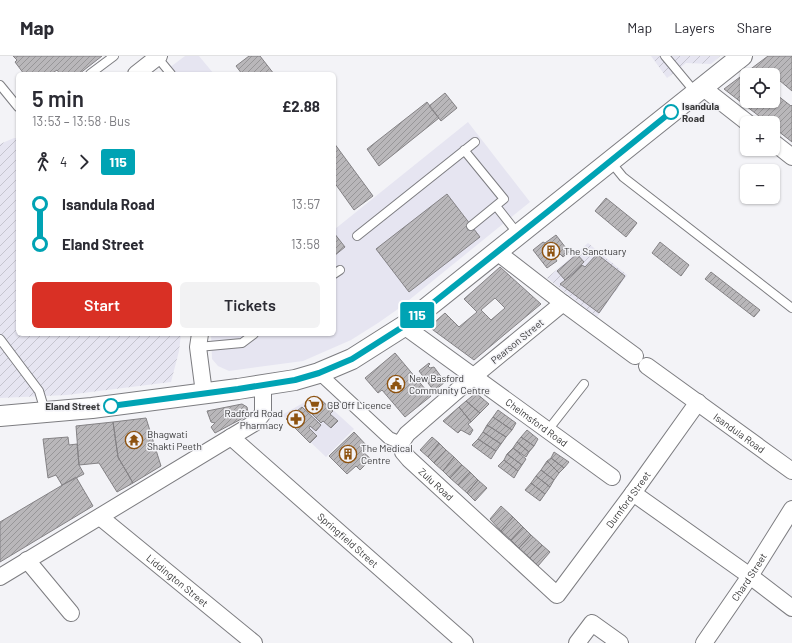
<!DOCTYPE html>
<html lang="en">
<head>
<meta charset="utf-8">
<style>
  body { margin:0; font-family:Barlow,sans-serif; background:#f2f2f3; color:#2b2b33; height:100vh; display:flex; flex-direction:column; font-size:15px; white-space:nowrap }
  * { box-sizing:border-box; margin:0 }
  p { font-size:13px; color:#7c7c81 }
  .icon { flex:none; width:22px; height:22px; fill:none; stroke:currentColor; stroke-width:2; stroke-linecap:round; stroke-linejoin:round }
  .map { position:relative; flex:1; overflow:hidden }
  .details { position:absolute; left:16px; top:16px; width:320px; height:264px; display:flex; flex-direction:column; background:#fff; border-radius:6px; box-shadow:0 1px 3px #0004 }
  .details>* { flex:none }
  .badge { padding:0 8px; border-radius:3px; font-size:14px; line-height:26px }
  .buttons { position:absolute; left:740px; top:12px; display:grid; gap:8px }
  .buttons a { display:grid; place-items:center; width:40px; height:40px; border-radius:6px; background:#fff; box-shadow:0 1px 3px #0004; font-size:20px }
  .map>.badge { position:absolute; translate:-50% -50%; box-shadow:0 0 0 2px #fff }
  .legs { display:flex; align-items:center; gap:6px; height:44px; padding:0 16px; font-size:13px }
  .legs p { margin-inline-start:auto }
  .head { display:flex; align-items:center; justify-content:space-between; height:68px; padding:0 16px }
  h1 { font-size:22px; font-weight:600; line-height:30px }
  .action { display:flex; gap:8px; margin-top:auto; padding:8px 16px }
  .action a { flex:1; height:46px; border-radius:6px; background:#d93025; color:#fff; font-size:16px; font-weight:600; line-height:46px; text-align:center }
  .action a+a { background:#f2f2f3; color:#2b2b33 }
  ul { padding:0 16px; list-style:none }
  li { display:flex; align-items:center; gap:14px; height:40px; font-size:15px }
  li i { display:grid; place-items:center; width:6px; height:100%; margin:0 5px; background:currentColor }
  li i::after { content:''; width:10px; height:10px; margin:-5px; border:3px solid; border-radius:50%; background:#fff }
  li p { margin-inline-start:auto }
  li:first-child i { background:linear-gradient(#0000 50%,currentColor 0) }
  li:last-child i { background:linear-gradient(currentColor 50%,#0000 0) }
  header { display:flex; align-items:center; gap:24px; box-sizing:border-box; height:56px; padding:0 20px; background:#fff; border-bottom:1px solid #e1e1e2 }
  header strong { font-size:19px }
  nav { display:flex; gap:22px; margin-inline-start:auto; font-size:14px }
  .map>svg:first-child { display:block }
  .built { fill:#e6e5f1 }
  .industrial { fill:url(#industrial-furrows) }
  .building { fill:url(#building-hatch); stroke:#848285; fill-rule:evenodd }
  .lines { fill:none; stroke-linecap:round; stroke-linejoin:round }
  .service-casing { stroke:#7d7d81; stroke-width:10 }
  .pedestrian-casing { stroke:#7d7d81; stroke-width:14 }
  .minor-casing { stroke:#7d7d81; stroke-width:18 }
  .tertiary-casing { stroke:#7d7d81; stroke-width:22 }
  .service { stroke:#fff; stroke-width:8 }
  .pedestrian { stroke:#fff; stroke-width:12 }
  .minor { stroke:#fff; stroke-width:16 }
  .tertiary { stroke:#fff; stroke-width:20 }
  .line-1-casing { stroke:#fff; stroke-width:9 }
  .line-1 { stroke:#00a3b4; stroke-width:6 }
  .stop-1-dot { fill:#fff; stroke:#00a3b4; stroke-width:2 }
  .labels { text-anchor:middle; dominant-baseline:central; stroke-width:3; stroke-linejoin:round; paint-order:stroke }
  .stop-label { font-size:10px; font-weight:bold; fill:#39393a; stroke:#f3f3f7; text-anchor:start }
  .poi-label { font-size:10px; fill:#39393a; stroke:#f3f3f7; text-anchor:start }
  .street-label { font-size:10px; fill:#39393a; stroke:#f3f3f7 }
</style>
</head>
<body>
<header>
<strong>Map</strong>
<nav><a>Map</a><a>Layers</a><a>Share</a></nav>
</header>
<div class="map">
<svg width="792" height="587" viewBox="0 0 792 587">
  <defs>
    <pattern id="industrial-furrows" width="10" height="10" patternUnits="userSpaceOnUse"><rect width="10" height="10" fill="#e6e5f1"/><path d="M-1 1l2-2M0 10L10 0M9 11l2-2" fill="none" stroke="#c6c5cf"/></pattern>
    <pattern id="building-hatch" width="6" height="6" patternUnits="userSpaceOnUse"><rect width="6" height="6" fill="#b9b7ba"/><path d="M-1 1l2-2M0 6l6-6M5 7l2-2" fill="none" stroke="#979698"/></pattern>
  </defs>
  <rect width="100%" height="100%" fill="#f3f3f7"/>
  <path class="built" d="M 185,0 L 199,0 L 214,18 L 161,18 Z
    M 468,66 L 530,146 L 398,253 L 378,267 L 351,284 L 303,305 L 229,315 L 218,310 L 212,303 L 211,278 L 334,278 L 334,172 L 335,173 Z
    M 317,339 L 354,373 L 326,401 L 282,359 Z"/>
  <path class="industrial" d="M 651,0 L 720,0 L 711,8 L 686,7 L 667,22 Z
    M 14,82 L 18,82 L 18,278 L 181,278 L 179,295 L 171,326 L 67,339 L 0,342 L 0,88 Z
    M 588,187 L 627,219 L 597,261 L 547,222 Z"/>
  <path class="building" d="M 13,0 L 102,0 L 79,18 L 60,18 L 57,14 L 51,18 L 24,18 L 15,6 L 17,4 Z
    M 249,0 L 260,0 L 274,18 L 242,18 L 236,10 Z
    M 768,0 L 792,0 L 792,35 L 779,24 L 773,29 L 773,19 L 747,19 L 747,45 L 773,45 L 773,36 L 791,50 L 792,49 L 792,86 L 773,71 L 773,67 L 768,67 L 724,33 Z
    M 445,37 L 457,52 L 441,65 L 429,50 Z
    M 427,46 L 439,62 L 379,110 L 367,93 Z
    M 334,87 L 373,140 L 354,154 L 334,126 Z
    M 447,138 L 480,181 L 409,236 L 376,193 Z
    M 606,142 L 637,167 L 626,181 L 595,155 Z
    M 334,177 L 345,191 L 334,200 Z
    M 556,179 L 569,196 L 563,201 L 560,198 L 555,202 L 557,205 L 547,212 L 533,194 L 543,186 L 545,187 Z
    M 660,186 L 689,209 L 681,220 L 652,197 Z
    M 577,198 L 584,206 L 565,224 L 557,215 Z
    M 597,198 L 625,220 L 599,257 L 560,228 L 573,218 L 582,209 L 585,211 Z
    M 500,211 L 541,248 L 474,304 L 429,271 L 445,257 L 459,271 L 477,256 L 464,243 ZM 495,242 L 505,252 L 491,264 L 481,254 Z
    M 711,216 L 760,254 L 754,261 L 705,223 Z
    M 395,297 L 431,340 L 405,361 L 382,334 L 378,337 L 365,322 Z
    M 429,307 L 430,308 L 428,310 L 430,312 L 434,311 L 445,326 L 434,335 L 419,315 Z
    M 476,337 L 489,348 L 480,357 L 466,345 Z
    M 318,341 L 333,355 L 330,358 L 338,365 L 331,372 L 323,365 L 321,367 L 304,350 Z
    M 466,345 L 480,357 L 471,366 L 459,351 Z
    M 242,348 L 247,351 L 248,357 L 245,361 L 215,377 L 211,371 L 215,367 L 211,366 L 207,355 Z
    M 302,351 L 321,369 L 316,375 L 310,370 L 309,372 L 317,380 L 310,387 L 286,363 Z
    M 459,351 L 471,366 L 468,368 L 473,374 L 470,379 L 461,374 L 458,377 L 443,365 Z
    M 498,354 L 516,367 L 512,374 L 493,361 Z
    M 493,361 L 512,374 L 506,381 L 487,369 Z
    M 146,362 L 161,410 L 133,427 L 118,401 L 113,366 Z
    M 113,366 L 118,401 L 133,427 L 117,436 L 99,407 L 79,409 L 76,370 Z
    M 487,369 L 506,381 L 501,388 L 483,376 Z
    M 527,374 L 538,383 L 534,390 L 521,381 Z
    M 354,376 L 368,391 L 363,396 L 371,403 L 360,414 L 356,410 L 347,418 L 329,400 Z
    M 483,376 L 501,388 L 496,395 L 478,383 Z
    M 68,381 L 69,389 L 77,388 L 79,409 L 84,418 L 62,429 L 56,419 L 48,422 L 43,383 Z
    M 432,381 L 439,387 L 428,401 L 420,394 Z
    M 521,381 L 534,390 L 529,396 L 517,386 Z
    M 478,383 L 496,395 L 491,403 L 472,389 Z
    M 517,386 L 529,396 L 526,401 L 513,392 Z
    M 439,387 L 446,394 L 434,407 L 428,401 Z
    M 513,392 L 526,403 L 522,409 L 507,398 Z
    M 446,394 L 454,401 L 443,415 L 434,407 Z
    M 554,396 L 569,406 L 564,412 L 551,402 Z
    M 507,398 L 522,409 L 518,415 L 504,404 Z
    M 454,401 L 462,409 L 450,422 L 443,415 Z
    M 551,402 L 564,412 L 559,417 L 547,405 Z
    M 504,404 L 518,415 L 514,422 L 498,410 Z
    M 547,405 L 559,417 L 554,424 L 541,414 Z
    M 462,409 L 470,416 L 458,429 L 450,422 Z
    M 541,414 L 554,424 L 550,431 L 536,420 Z
    M 470,416 L 478,424 L 467,437 L 458,429 Z
    M 536,420 L 550,431 L 545,438 L 531,427 Z
    M 76,421 L 93,450 L 0,506 L 0,466 Z
    M 478,424 L 487,432 L 475,445 L 467,437 Z
    M 531,427 L 545,438 L 540,445 L 525,434 Z
    M 501,450 L 513,461 L 501,475 L 490,463 Z
    M 513,461 L 523,471 L 511,484 L 501,475 Z
    M 523,471 L 531,479 L 519,492 L 511,484 Z
    M 531,479 L 542,489 L 530,502 L 519,492 Z
    M 542,489 L 550,496 L 538,510 L 530,502 Z"/>
  <g class="lines">
    <defs>
      <path id="service" d="M 665,0 L 695,36
        M 157,1 L 171,18
        M 90,18 L 114,0
        M 0,29 L 18,51
        M 464,94 L 504,143 L 471,170
        M 610,105 L 623,121 L 792,252
        M 496,150 L 518,178
        M 357,180 L 475,86
        M 334,218 L 340,214
        M 0,283 L 39,335 L 45,355
        M 198,291 L 242,287 L 254,278
        M 548,374 L 584,328"/>
      <path id="pedestrian" d="M 319,317 L 389,382 L 401,387"/>
      <g id="minor">
        <path d="M 136,18 L 159,0"/>
        <path d="M 702,31 L 748,67"/>
        <path d="M 773,86 L 792,101"/>
        <path d="M 497,196 L 563,247 L 635,300"/>
        <path id="s1" d="M 563,247 L 474,320 L 407,378 L 401,387 L 403,396 L 409,403 L 557,539 L 633,437 L 698,346"/>
        <path id="s2" d="M 404,270 L 612,421"/>
        <path d="M 200,278 L 198,291 L 204,337"/>
        <path id="s3" d="M 647,310 L 792,415"/>
        <path id="s4" d="M 231,381 L 465,587"/>
        <path d="M 633,437 L 750,520 L 792,552"/>
        <path id="s5" d="M 100,461 L 254,587"/>
        <path d="M 27,504 L 71,557"/>
        <path d="M 0,521 L 256,366 L 263,357 L 263,329"/>
        <path d="M 577,587 L 592,567 L 620,587"/>
        <path id="s6" d="M 704,587 L 750,520 L 792,453"/>
      </g>
      <path id="tertiary" d="M 0,360 L 92,352 L 238,333 L 295,324 L 319,317 L 352,303 L 404,270 L 742,0"/>
    </defs>
    <use href="#service" class="service-casing"/>
    <use href="#pedestrian" class="pedestrian-casing"/>
    <use href="#minor" class="minor-casing"/>
    <use href="#tertiary" class="tertiary-casing"/>
    <use href="#service" class="service"/>
    <use href="#pedestrian" class="pedestrian"/>
    <use href="#minor" class="minor"/>
    <use href="#tertiary" class="tertiary"/>
  </g>
  <g class="lines">
    <defs>
      <path id="line-1" d="M 111,350 L 238,333 L 295,324 L 319,317 L 352,303 L 404,270 L 551,153 L 671,56"/>
    </defs>
    <use href="#line-1" class="line-1-casing"/>
    <use href="#line-1" class="line-1"/>
  </g>
  <defs>
    <symbol id="building-ring" viewBox="-11 -11 22 22"><circle r="9.5" fill="#f3f3f7" stroke="#8e5310" stroke-width="1.5"/><path d="M-4-6H4V6H1V3H-1V6H-4ZM-2.5-4.3h1.7v1.8h-1.7ZM.8-4.3h1.7v1.8H.8ZM-2.5-1h1.7V.8h-1.7ZM.8-1h1.7V.8H.8Z" fill="#8e5310"/></symbol>
    <symbol id="civic-ring" viewBox="-11 -11 22 22"><circle r="9.5" fill="#f3f3f7" stroke="#8e5310" stroke-width="1.5"/><path d="M-.6-6.5H3V-4.5H.6V-3L4-1V1h2V6H-6V1h2V-1L-.6-3ZM-1.2 2.5V6h2.4V2.5Z" fill="#8e5310"/></symbol>
    <symbol id="supermarket-ring" viewBox="-11 -11 22 22"><circle r="9.5" fill="#f3f3f7" stroke="#8e5310" stroke-width="1.5"/><path d="M-6-5.5h2.5l.6 2H6L4.5 2H-2.5L-4.4-4H-6ZM-1.5 3.2a1.3 1.3 0 1 0 .1 0ZM3 3.2a1.3 1.3 0 1 0 .1 0Z" fill="#8e5310"/></symbol>
    <symbol id="pharmacy-ring" viewBox="-11 -11 22 22"><circle r="9.5" fill="#f3f3f7" stroke="#8e5310" stroke-width="1.5"/><path d="M-2-6h4v4h4v4h-4v4h-4v-4h-4v-4h4Z" fill="#8e5310"/></symbol>
    <symbol id="temple-ring" viewBox="-11 -11 22 22"><circle r="9.5" fill="#f3f3f7" stroke="#8e5310" stroke-width="1.5"/><path d="M0-6L5-2H3V0L6.5 2.5H4V6H1.5V3h-3V6H-4V2.5H-6.5L-3 0V-2H-5Z" fill="#8e5310"/></symbol>
  </defs>
  <g fill-rule="evenodd">
    <use href="#building-ring" x="541" y="185" width="20" height="20"/>
    <use href="#civic-ring" x="386" y="318" width="20" height="20"/>
    <use href="#supermarket-ring" x="304" y="339" width="20" height="20"/>
    <use href="#pharmacy-ring" x="286" y="353" width="20" height="20"/>
    <use href="#temple-ring" x="124" y="374" width="20" height="20"/>
    <use href="#building-ring" x="338" y="388" width="20" height="20"/>
  </g>
  <g class="stop-1-dot">
    <circle cx="671" cy="56" r="7"/>
    <circle cx="111" cy="350" r="7"/>
  </g>
  <g class="labels">
    <g class="stop-label">
      <text x="682" y="50">Isandula<tspan x="682" dy="12">Road</tspan></text>
      <text x="100" y="350" text-anchor="end">Eland Street</text>
    </g>
    <g class="poi-label">
      <text x="564" y="195">The Sanctuary</text>
      <text x="409" y="322">New Basford<tspan x="409" dy="12">Community Centre</tspan></text>
      <text x="327" y="349">GB Off Licence</text>
      <text x="283" y="357" text-anchor="end">Radford Road<tspan x="283" dy="12">Pharmacy</tspan></text>
      <text x="147" y="378">Bhagwati<tspan x="147" dy="12">Shakti Peeth</tspan></text>
      <text x="361" y="392">The Medical<tspan x="361" dy="12">Centre</tspan></text>
    </g>
    <g class="street-label">
      <text transform="translate(517 285) rotate(-39)">Pearson Street</text>
      <text stroke="none"><textPath href="#s2" startOffset="164">Chelmsford Road</textPath></text>
      <text stroke="none"><textPath href="#s3" startOffset="114">Isandula Road</textPath></text>
      <text stroke="none"><textPath href="#s1" startOffset="270">Zulu Road</textPath></text>
      <text stroke="none"><textPath href="#s1" startOffset="553">Durnford Street</textPath></text>
      <text stroke="none"><textPath href="#s4" startOffset="156">Springfield Street</textPath></text>
      <text stroke="none"><textPath href="#s6" startOffset="80">Chard Street</textPath></text>
      <text stroke="none"><textPath href="#s5" startOffset="100">Liddington Street</textPath></text>
    </g>
  </g>
</svg>
<div class="buttons">
<a><svg class="icon" aria-label="locate" viewBox="0 0 24 24"><circle cx="12" cy="12" r="6"/><path d="M12 2v4M12 18v4M2 12h4M18 12h4"/></svg></a>
<a>+</a>
<a>−</a>
</div>
<b class="badge" style="left:417px;top:259px;background:#00a3b4;color:#fff">115</b>
<section class="details">
<div class="head"><div><h1>5 min</h1><p>13:53 – 13:58 · Bus</p></div><b>£2.88</b></div>
<div class="legs"><svg class="icon" aria-label="walk" viewBox="0 0 24 24"><circle cx="13" cy="4" r="2"/><path d="M13 8l-2 6 4 7M11 14l-3 7M7 12l3-4h3l4 4"/></svg>4<svg class="icon" aria-label="forward" viewBox="0 0 24 24"><path d="M9 5l7 7-7 7"/></svg><b class="badge" style="background:#00a3b4;color:#fff">115</b></div>
<ul>
<li><i style="color:#00a3b4"></i><b>Isandula Road</b><p>13:57</p></li>
<li><i style="color:#00a3b4"></i><b>Eland Street</b><p>13:58</p></li>
</ul>
<div class="action"><a>Start</a><a>Tickets</a></div>
</section>
</div>
</body>
</html>
